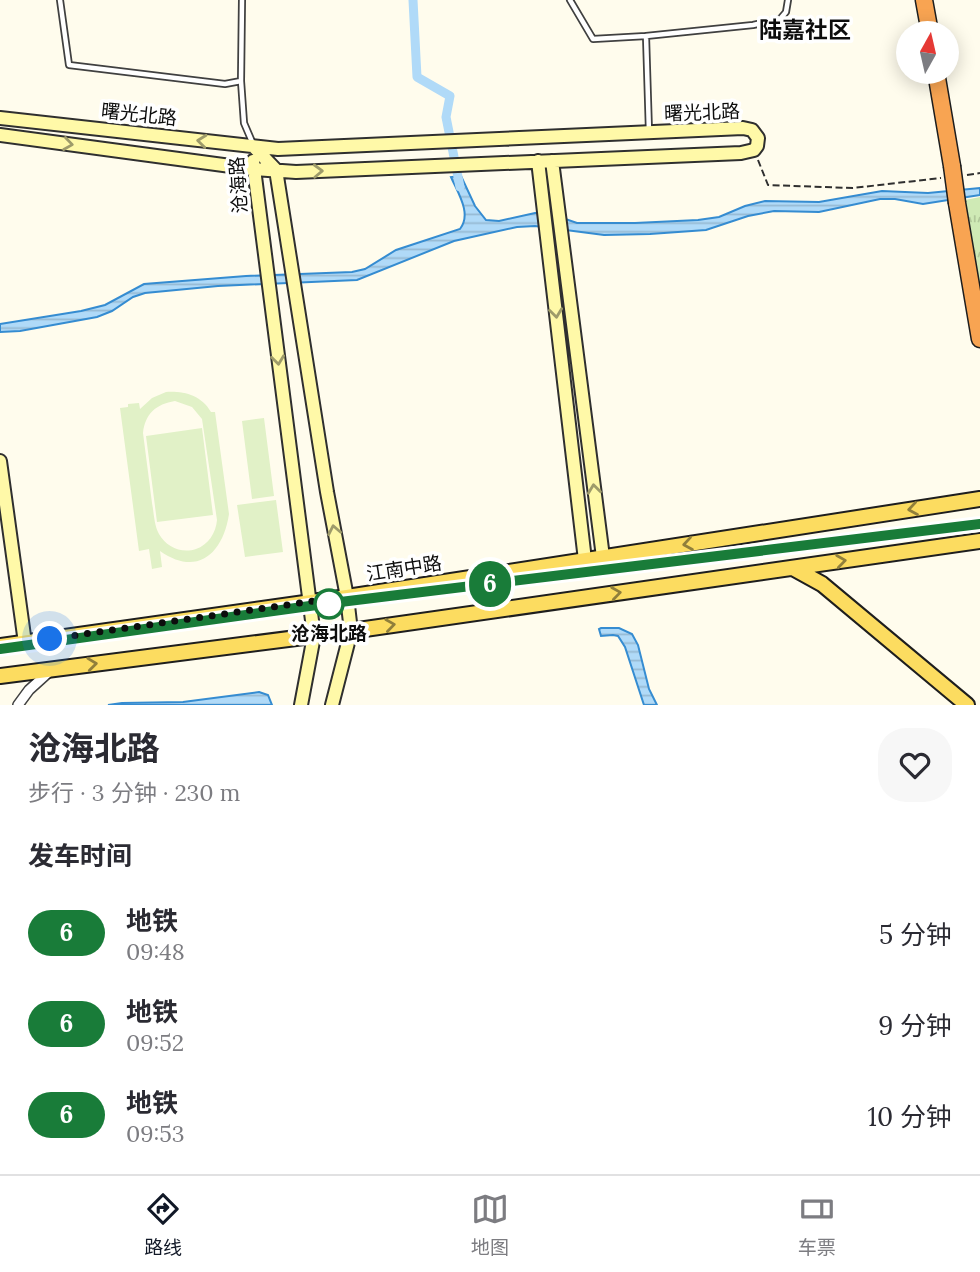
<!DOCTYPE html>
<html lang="zh">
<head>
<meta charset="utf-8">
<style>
  body { margin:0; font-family:Lora,"Noto Sans SC",serif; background:#f7f7f7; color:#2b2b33; height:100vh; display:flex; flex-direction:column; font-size:26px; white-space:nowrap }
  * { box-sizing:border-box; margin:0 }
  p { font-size:23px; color:#7c7c81 }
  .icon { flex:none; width:38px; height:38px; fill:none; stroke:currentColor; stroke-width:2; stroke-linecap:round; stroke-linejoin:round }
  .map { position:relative; height:705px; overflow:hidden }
  .drawer { display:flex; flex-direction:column; background:#fff; flex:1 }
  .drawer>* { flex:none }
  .badge { padding:0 14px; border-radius:23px; font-size:24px; line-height:46px }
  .needle { width:46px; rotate:8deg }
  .controls { position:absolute; left:896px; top:21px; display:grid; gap:14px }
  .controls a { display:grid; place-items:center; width:63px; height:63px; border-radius:50%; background:#fff; box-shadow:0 4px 18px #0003; font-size:35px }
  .you { position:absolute; width:35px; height:35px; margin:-18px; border:5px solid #fff; border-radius:50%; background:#1a73e8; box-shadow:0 0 0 10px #1a73e833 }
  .map>.badge { position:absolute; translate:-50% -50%; box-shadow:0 0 0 4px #fff }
  h2 { padding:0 28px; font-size:26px; line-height:63px }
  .round { display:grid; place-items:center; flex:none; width:74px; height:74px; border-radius:28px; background:#f7f7f7 }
  .overview { display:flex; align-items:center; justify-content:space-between; height:119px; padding:0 28px }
  h1 { font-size:33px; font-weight:700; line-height:52px }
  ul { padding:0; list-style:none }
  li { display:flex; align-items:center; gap:21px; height:91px; padding:0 28px }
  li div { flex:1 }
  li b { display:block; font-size:26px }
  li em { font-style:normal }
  li .badge { min-width:77px; font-weight:700; text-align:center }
  .tabs { display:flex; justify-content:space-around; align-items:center; height:98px; border-top:2px solid #e1e1e2; background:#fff; font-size:19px; color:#7c7c81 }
  .tabs a { display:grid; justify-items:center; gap:4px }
  .tabs .current { color:#111827 }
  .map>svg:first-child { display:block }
  .park { fill:url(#park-tufts) }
  .pitch { fill:#e1f1c7; fill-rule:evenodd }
  .water { fill:url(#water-rules); stroke:#358cd1; stroke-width:2 }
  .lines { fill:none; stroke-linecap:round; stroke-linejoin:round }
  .canal { stroke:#b0daf8; stroke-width:9 }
  .lane-casing { stroke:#404040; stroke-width:8 }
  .street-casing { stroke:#404040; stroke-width:12 }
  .secondary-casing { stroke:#2f2f2f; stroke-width:16 }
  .primary-casing { stroke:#1e1e1e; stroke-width:18 }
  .highway-casing { stroke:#1e1e1e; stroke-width:19 }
  .path { stroke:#2f2f2f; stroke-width:2; stroke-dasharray:7 3.5; stroke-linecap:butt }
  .lane { stroke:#fff; stroke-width:4.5 }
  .street { stroke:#fff; stroke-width:9 }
  .secondary { stroke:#fff9a8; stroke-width:12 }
  .primary { stroke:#fcdc60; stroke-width:14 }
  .highway { stroke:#f8a452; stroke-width:16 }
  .highway-bridge-casing { stroke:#1e1e1e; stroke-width:19; stroke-linecap:butt }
  .highway-bridge { stroke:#f8a452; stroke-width:16 }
  .oneway { stroke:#9e9b6a }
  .oneway2 { stroke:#907f3b }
  .line-casing { stroke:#fff; stroke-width:16 }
  .line { stroke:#197c39; stroke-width:10 }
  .walk { stroke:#0d0d0d; stroke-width:7; stroke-dasharray:0 12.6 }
  .stop-dot { fill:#fff; stroke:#197c39; stroke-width:3.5 }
  .labels { text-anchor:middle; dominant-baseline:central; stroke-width:7; stroke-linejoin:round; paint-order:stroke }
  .street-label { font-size:19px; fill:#0d0d0d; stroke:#fff }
  .stop-label { font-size:19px; font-weight:bold; fill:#0d0d0d; stroke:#fff }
  .quarter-label { font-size:23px; font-weight:bold; fill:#0d0d0d; stroke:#fff }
</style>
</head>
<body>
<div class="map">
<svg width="980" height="705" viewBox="0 0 980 705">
  <defs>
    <pattern id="park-tufts" width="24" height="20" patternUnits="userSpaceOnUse" patternTransform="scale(1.75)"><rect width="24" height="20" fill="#cfeab5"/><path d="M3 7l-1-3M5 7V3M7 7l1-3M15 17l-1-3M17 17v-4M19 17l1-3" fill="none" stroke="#b1c89a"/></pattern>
    <pattern id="water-rules" width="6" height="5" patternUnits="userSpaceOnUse" patternTransform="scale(1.75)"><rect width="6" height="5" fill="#b0daf8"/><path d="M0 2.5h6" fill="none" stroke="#96bad3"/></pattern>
  </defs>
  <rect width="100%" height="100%" fill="#fffced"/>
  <path class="park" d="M 980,197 L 980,300 L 965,200 Z"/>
  <path class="pitch" d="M 166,392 C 184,391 201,395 211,412 L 215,412 L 229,514 C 223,554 197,577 160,551 L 162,567 L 152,569 L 149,549 L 139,551 L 120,408 L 128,407 L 128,404 L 139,403 L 140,409 L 152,398 ZM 175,401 L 192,407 L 202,419 L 217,520 C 216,533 208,545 196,549 C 182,554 166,547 159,534 C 154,525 154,513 152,503 C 149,480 146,456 143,433 C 145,414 156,404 175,401 Z
    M 264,418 L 274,496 L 252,499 L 242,421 Z
    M 202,428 L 213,515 L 157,522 L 146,436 Z
    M 276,500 L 283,552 L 245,557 L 237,505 Z"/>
  <path class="water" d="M 461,176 L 475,206 L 486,220 L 499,221 L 535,213 L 548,213 L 577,223 L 635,223 L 698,220 L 719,217 L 745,206 L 765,201 L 819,202 L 882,191 L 928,193 L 980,188 L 980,195 L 923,204 L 895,199 L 880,199 L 819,212 L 774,211 L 748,216 L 706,230 L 650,234 L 604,235 L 535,226 L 517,227 L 454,241 L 357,280 L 218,286 L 145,293 L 133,297 L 112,311 L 97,317 L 20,331 L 0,332 L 0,324 L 81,311 L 105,305 L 144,284 L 246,276 L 352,272 L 365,269 L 396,250 L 460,229 C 472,214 458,193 451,177 Z
    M 601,628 L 619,628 L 632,634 L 638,645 L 649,689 L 657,705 L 644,705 L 625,647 L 618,636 L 613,635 L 601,636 L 599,629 Z
    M 259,692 L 268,695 L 272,705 L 108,705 L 122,703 L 183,702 Z"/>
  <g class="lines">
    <path class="canal" d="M 413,0 L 417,77 L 450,96 L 446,117 L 460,187"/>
    <defs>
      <path id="lane" d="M 60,0 L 69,65 L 225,84 L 241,81
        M 242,0 L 241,81 L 244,123 L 253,144
        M 570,0 L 593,39 L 646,36 L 649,132
        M 646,36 L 753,25 L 780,19 L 786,12 L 788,0"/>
      <path id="street" d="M 18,705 L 29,690 L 50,671"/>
      <path id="secondary" d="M 0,118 L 278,149 L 743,128 L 752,130 L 758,138 L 757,146 L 754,150 L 741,153 L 296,172 L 253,169 L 0,135
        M 253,146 L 276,170 L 327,492 L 347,597 L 351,631 L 332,705
        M 253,161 L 314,636 L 301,705
        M 538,161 L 585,560
        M 552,161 L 603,557
        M 0,461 L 25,643"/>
      <path id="primary" d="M 793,568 L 822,584 L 967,705
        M 0,646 L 347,597 L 980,499
        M 0,676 L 351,631 L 980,541"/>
      <path id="highway" d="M 924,0 L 930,33
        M 936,72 L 952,166
        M 957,203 L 980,339"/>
    </defs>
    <use href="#lane" class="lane-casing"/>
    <use href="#street" class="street-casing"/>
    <use href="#secondary" class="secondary-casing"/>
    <use href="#primary" class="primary-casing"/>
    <use href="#highway" class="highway-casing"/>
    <path class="path" d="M 758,160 L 768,185 L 853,188 L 941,178
      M 967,175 L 980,173"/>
    <use href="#lane" class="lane"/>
    <use href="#street" class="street"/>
    <use href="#secondary" class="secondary"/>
    <use href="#primary" class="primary"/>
    <use href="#highway" class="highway"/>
    <defs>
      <path id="highway-bridge" d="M 952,166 L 957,203"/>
    </defs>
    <use href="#highway-bridge" class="highway-bridge-casing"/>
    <use href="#highway-bridge" class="highway-bridge"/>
  </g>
  <defs><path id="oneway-chevron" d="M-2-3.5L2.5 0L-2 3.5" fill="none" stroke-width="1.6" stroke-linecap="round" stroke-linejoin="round" transform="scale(1.75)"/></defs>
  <g class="oneway">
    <use href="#oneway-chevron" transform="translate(202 141) rotate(-174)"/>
    <use href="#oneway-chevron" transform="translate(68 144) rotate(8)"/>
    <use href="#oneway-chevron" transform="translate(318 171) rotate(-2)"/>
    <use href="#oneway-chevron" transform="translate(556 313) rotate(83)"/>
    <use href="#oneway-chevron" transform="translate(278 360) rotate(83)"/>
    <use href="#oneway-chevron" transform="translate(594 489) rotate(-97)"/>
    <use href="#oneway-chevron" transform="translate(334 530) rotate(-101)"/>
  </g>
  <g class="oneway2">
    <use href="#oneway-chevron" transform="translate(913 509) rotate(171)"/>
    <use href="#oneway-chevron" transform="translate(688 544) rotate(171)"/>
    <use href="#oneway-chevron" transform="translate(841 561) rotate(-8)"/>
    <use href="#oneway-chevron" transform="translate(616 593) rotate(-8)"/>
    <use href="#oneway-chevron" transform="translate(390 625) rotate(-8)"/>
    <use href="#oneway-chevron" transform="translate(92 664) rotate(-7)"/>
  </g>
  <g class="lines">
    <defs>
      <path id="line" d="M 0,649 L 324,604 L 980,524"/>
    </defs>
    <use href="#line" class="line-casing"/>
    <use href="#line" class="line"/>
    <path class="walk" d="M 50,639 L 328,599 L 329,604"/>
  </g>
  <circle class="stop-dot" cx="329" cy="604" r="14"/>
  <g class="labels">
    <g class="street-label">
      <text transform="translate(702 112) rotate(-2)">曙光北路</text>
      <text transform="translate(139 114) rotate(6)">曙光北路</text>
      <text transform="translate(238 185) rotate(-94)">沧海路</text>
      <text transform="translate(404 568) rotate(-9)">江南中路</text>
    </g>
    <g class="stop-label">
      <text x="329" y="633">沧海北路</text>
    </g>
    <g class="quarter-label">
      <text x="805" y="29">陆嘉社区</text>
    </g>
  </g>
</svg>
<div class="controls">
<a><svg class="needle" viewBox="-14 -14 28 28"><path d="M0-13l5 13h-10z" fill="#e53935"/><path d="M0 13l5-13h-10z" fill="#7c7c81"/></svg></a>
</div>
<div class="you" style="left:50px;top:639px"></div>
<b class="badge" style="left:490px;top:584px;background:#197c39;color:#fff">6</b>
</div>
<section class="drawer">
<div class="overview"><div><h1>沧海北路</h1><p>步行 · 3 分钟 · 230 m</p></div><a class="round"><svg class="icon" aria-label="heart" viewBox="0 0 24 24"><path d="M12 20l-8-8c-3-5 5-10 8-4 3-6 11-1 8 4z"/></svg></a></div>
<h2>发车时间</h2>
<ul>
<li><span class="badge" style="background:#197c39;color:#fff">6</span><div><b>地铁</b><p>09:48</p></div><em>5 分钟</em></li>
<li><span class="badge" style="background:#197c39;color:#fff">6</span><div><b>地铁</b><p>09:52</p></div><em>9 分钟</em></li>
<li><span class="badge" style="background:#197c39;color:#fff">6</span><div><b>地铁</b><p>09:53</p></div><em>10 分钟</em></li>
</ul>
</section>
<nav class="tabs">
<a class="current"><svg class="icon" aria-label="directions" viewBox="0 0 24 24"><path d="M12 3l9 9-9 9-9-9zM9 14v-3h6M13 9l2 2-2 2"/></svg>路线</a>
<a><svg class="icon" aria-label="map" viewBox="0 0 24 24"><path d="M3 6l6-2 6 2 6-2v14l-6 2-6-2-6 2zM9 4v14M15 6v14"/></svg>地图</a>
<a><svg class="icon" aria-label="tickets" viewBox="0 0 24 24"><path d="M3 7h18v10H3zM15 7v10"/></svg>车票</a>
</nav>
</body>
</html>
